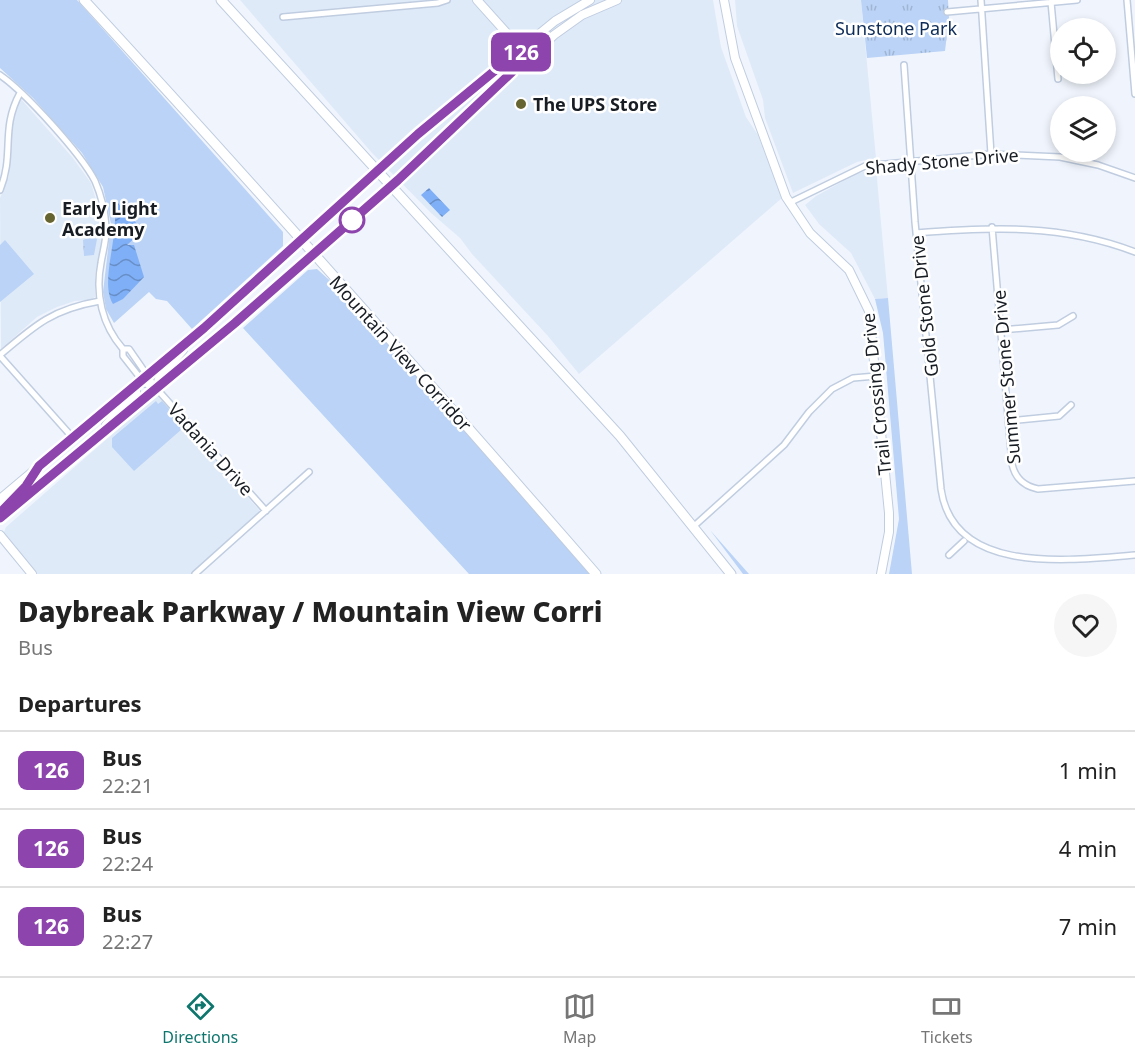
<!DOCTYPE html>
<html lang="en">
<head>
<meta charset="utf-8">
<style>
  body { margin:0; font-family:"Noto Sans",sans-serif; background:#f6f6f6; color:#222; height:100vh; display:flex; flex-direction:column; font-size:22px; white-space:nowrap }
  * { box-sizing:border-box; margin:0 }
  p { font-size:20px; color:#767676 }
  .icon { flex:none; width:33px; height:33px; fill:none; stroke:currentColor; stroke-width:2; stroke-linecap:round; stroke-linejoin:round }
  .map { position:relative; height:574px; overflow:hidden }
  .panel { display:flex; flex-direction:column; background:#fff; flex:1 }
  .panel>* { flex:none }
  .badge { padding:0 12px; border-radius:9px; font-size:21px; line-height:39px }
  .controls { position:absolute; left:1050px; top:18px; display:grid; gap:12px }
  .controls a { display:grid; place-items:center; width:66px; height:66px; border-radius:50%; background:#fff; box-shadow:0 3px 9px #0003; font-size:30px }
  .map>.badge { position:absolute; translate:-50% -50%; box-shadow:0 0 0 3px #fff }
  h2 { padding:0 18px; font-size:22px; line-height:54px }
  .round { display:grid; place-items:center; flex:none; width:63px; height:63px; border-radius:32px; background:#f6f6f6 }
  .headline { display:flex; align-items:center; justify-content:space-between; height:102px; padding:0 18px }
  h1 { font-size:28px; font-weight:800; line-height:45px }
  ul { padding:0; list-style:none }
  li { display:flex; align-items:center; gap:18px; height:78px; padding:0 18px; border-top:2px solid #e0e0e0 }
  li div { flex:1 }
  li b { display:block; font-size:22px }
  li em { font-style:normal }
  li .badge { min-width:66px; font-weight:700; text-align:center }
  .dock { display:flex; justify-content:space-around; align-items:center; height:84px; border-top:2px solid #e0e0e0; background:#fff; font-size:16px; color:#767676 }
  .dock a { display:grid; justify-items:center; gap:3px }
  .dock .selected { color:#0f766e }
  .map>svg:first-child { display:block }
  .built { fill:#dfeaf9 }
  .green { fill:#bad3f6 }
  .park { fill:url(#park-tufts) }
  .water { fill:url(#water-waves) }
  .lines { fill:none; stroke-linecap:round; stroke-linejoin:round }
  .street-casing { stroke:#c0cde0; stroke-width:8 }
  .secondary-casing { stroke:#c0cde0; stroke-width:10 }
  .primary-casing { stroke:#c0cde0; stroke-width:10 }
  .highway-casing { stroke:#c0cde0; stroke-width:11 }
  .street { stroke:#fff; stroke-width:5 }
  .secondary { stroke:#fff; stroke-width:8 }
  .primary { stroke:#fff; stroke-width:8 }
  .highway { stroke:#fff; stroke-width:9 }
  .line-casing { stroke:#fff; stroke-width:14 }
  .line { stroke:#8e44ad; stroke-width:9 }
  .poi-dot { fill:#666431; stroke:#fff; stroke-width:2 }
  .stop-dot { fill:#fff; stroke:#8e44ad; stroke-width:3 }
  .labels { text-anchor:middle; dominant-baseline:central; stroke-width:5; stroke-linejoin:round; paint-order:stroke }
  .park-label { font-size:18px; fill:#0d2c58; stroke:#fff }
  .poi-label { font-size:18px; font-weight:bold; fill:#181d24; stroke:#fff; text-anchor:start }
  .street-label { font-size:18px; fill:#181d24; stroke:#fff }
</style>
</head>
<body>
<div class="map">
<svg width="1135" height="574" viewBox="0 0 1135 574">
  <defs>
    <pattern id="park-tufts" width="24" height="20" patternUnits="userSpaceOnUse" patternTransform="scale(1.5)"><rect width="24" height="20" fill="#bad3f6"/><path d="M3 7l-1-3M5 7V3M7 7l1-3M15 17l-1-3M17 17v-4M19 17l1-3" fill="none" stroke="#9fb5d3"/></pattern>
    <pattern id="water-waves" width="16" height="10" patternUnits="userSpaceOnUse" patternTransform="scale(1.5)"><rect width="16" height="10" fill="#7faff6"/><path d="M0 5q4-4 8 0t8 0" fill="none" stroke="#678ec7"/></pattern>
  </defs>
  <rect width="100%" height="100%" fill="#f0f5fd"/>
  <path class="built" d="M 240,0 L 713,0 L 721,47 L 746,117 L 758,135 L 782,198 L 579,374 L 547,335 L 472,254 L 460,238 L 431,213 L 372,153 Z
    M 735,0 L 861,0 L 876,158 L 857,162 L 793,193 L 765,118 L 763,100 L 737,26 Z
    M 21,99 L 73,158 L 91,183 L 99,209 L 101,244 L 95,274 L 95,297 L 91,300 L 75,301 L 57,307 L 37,317 L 1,349 L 0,198 L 9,176 L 6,126 L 16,102 Z
    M 876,168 L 888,298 L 875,299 L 851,253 L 819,224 L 805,205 L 816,196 L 856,174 Z
    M 157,395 L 261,512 L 191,574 L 36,574 L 4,532 L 6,527 Z"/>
  <path class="green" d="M 0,0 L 77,0 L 283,232 L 283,246 L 192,329 L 167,301 L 156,299 L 149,292 L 114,323 L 106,309 L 103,292 L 111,224 L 103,187 L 82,153 L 33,98 L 0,68 Z
    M 5,240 L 34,274 L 0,302 L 0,245 Z
    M 317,269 L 337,287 L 448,410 L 590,574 L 469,574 L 243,328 L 308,270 Z
    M 888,298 L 912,574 L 889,574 L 899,519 L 883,333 L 875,299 Z
    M 156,401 L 158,404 L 162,401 L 192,435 L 189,437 L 182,429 L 134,471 L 112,447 L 112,438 Z
    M 710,530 L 749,574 L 743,574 Z"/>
  <path class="park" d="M 861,0 L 948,0 L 949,18 L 945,51 L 867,58 Z
    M 90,237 L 97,239 L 94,255 L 84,256 L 83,240 Z"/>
  <path class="water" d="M 429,188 L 450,210 L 442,217 L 421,195 Z
    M 117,202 L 138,225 L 137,236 L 127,245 L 134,245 L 144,277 L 123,299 L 113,304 C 99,281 120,236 114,205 Z"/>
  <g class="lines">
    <defs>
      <path id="street" d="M 981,0 L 991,154
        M 1127,0 L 1135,94
        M 1051,2 L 1058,79
        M 947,12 L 1077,0
        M 283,17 L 438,3 L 447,0
        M 904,65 L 915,222 L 941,489 C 953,574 1064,561 1135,555
        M 0,75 C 25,92 81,154 95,181 C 101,195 105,211 106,226 C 107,239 103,250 101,263 C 95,294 102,325 123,349 L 129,349 L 156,388 L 266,511
        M 0,190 C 15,153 0,130 20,93
        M 789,203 L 865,166 L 991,154 L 1060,157 L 1098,165 L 1135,178
        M 992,227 L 1012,464 C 1015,478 1023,486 1038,489 L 1135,481
        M 916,233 C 992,227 1063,224 1135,252
        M 1001,330 L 1058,325 L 1073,316
        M 123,349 L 123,356 L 145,384 L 156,388
        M 0,355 C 35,325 53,309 100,301
        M 0,356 L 73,438
        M 1008,421 L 1059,416 L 1071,405
        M 693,527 L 784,445 L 809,412 L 832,389 L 853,378 L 876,376
        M 949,555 L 964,541
        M 195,574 L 309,472"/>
      <path id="secondary" d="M 477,0 L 521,49 L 520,58 L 512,73
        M 724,0 L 735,58 L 786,197 L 810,233 L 849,270 L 869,311 L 889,513 L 889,532 L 881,574
        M 0,535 L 32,574"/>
      <path id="primary" d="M 157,385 L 160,376 L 183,350
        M 106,425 L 136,392
        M 0,499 L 204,328 L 434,120 L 555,21 L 590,0
        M 3,510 L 34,474
        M 0,518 L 235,323 L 398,180 L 554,35 L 582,15 L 617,0"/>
      <path id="highway" d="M 84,0 C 258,189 428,381 596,574
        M 221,0 L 620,436 L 731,574"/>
    </defs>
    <use href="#street" class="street-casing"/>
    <use href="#secondary" class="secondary-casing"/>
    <use href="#primary" class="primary-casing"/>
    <use href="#highway" class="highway-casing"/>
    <use href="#street" class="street"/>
    <use href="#secondary" class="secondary"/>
    <use href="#primary" class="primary"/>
    <use href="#highway" class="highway"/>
  </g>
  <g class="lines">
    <defs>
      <path id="line" d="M 0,513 L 26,486 L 39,466 L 204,328 L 418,134 L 521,49 L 520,58 L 512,72 L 398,180 L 235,323 L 0,518"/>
    </defs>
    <use href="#line" class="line-casing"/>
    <use href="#line" class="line"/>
  </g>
  <g class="poi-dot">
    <circle cx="521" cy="104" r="6"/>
    <circle cx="50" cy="218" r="6"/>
  </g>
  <circle class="stop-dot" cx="352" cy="220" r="12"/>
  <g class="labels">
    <g class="park-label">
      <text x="896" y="28">Sunstone Park</text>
    </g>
    <g class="poi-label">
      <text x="533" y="104">The UPS Store</text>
      <text x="62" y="208">Early Light<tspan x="62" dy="21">Academy</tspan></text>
    </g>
    <g class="street-label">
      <text transform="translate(942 161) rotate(-5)">Shady Stone Drive</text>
      <text transform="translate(924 306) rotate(-96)">Gold Stone Drive</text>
      <text transform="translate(401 353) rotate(48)">Mountain View Corridor</text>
      <text transform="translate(1006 377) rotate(-95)">Summer Stone Drive</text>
      <text transform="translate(876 394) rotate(-96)">Trail Crossing Drive</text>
      <text transform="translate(211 449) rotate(48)">Vadania Drive</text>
    </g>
  </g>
</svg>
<div class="controls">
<a><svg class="icon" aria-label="locate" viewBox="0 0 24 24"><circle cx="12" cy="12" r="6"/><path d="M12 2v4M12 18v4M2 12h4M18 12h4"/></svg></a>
<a><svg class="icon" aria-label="layers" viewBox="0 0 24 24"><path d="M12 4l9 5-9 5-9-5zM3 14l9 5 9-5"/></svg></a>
</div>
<b class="badge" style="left:521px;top:52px;background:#8e44ad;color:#fff">126</b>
</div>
<section class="panel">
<div class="headline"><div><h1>Daybreak Parkway / Mountain View Corri</h1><p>Bus</p></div><a class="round"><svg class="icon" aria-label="heart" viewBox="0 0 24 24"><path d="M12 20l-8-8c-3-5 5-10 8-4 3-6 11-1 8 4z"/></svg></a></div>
<h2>Departures</h2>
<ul>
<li><span class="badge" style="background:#8e44ad;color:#fff">126</span><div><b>Bus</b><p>22:21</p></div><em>1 min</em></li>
<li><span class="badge" style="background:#8e44ad;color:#fff">126</span><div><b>Bus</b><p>22:24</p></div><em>4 min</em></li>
<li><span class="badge" style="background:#8e44ad;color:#fff">126</span><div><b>Bus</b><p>22:27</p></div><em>7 min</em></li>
</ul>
</section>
<nav class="dock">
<a class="selected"><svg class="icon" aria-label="directions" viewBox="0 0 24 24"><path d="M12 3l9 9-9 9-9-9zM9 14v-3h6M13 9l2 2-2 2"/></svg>Directions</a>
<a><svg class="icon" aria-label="map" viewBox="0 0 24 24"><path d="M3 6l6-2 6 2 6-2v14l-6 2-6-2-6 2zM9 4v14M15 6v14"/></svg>Map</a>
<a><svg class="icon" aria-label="tickets" viewBox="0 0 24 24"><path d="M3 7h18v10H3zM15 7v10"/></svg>Tickets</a>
</nav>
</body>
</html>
